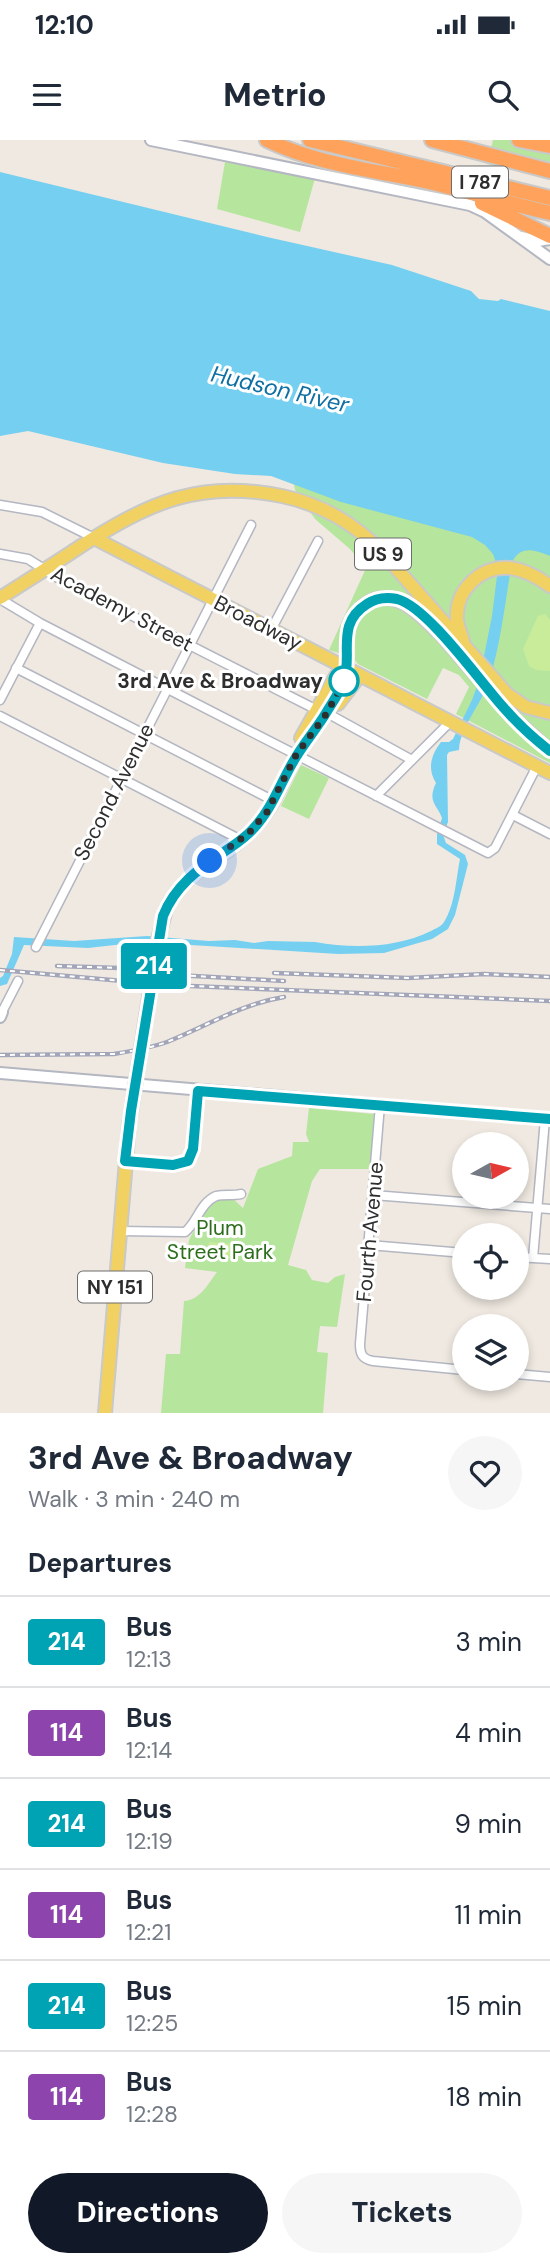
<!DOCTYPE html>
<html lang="en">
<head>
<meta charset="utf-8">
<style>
  body { margin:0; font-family:"DM Sans",sans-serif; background:#f6f6f7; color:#1f2937; height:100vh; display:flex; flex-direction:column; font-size:26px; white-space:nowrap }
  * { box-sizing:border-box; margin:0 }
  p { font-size:23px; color:#747a83 }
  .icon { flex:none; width:38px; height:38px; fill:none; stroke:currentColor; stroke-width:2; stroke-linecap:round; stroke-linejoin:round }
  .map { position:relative; height:1273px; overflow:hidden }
  .drawer { display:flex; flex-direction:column; background:#fff; flex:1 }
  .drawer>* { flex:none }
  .badge { padding:0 14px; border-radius:5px; font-size:24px; line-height:46px }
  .needle { width:46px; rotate:82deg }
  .buttons { position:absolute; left:452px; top:992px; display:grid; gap:14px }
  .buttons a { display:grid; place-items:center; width:77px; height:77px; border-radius:50%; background:#fff; box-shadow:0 4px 10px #0003; font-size:35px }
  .you { position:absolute; width:35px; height:35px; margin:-18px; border:5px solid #fff; border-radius:50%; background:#1a73e8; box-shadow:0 0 0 10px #1a73e833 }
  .map>.badge { position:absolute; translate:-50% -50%; box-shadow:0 0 0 4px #fff }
  h2 { padding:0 28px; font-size:26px; line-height:63px }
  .round { display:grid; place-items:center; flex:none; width:74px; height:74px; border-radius:37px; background:#f6f6f7 }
  .summary { display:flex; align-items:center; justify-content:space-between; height:119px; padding:0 28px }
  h1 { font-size:33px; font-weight:800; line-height:52px }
  .action { display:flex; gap:14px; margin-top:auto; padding:14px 28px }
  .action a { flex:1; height:80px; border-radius:42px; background:#111827; color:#fff; font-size:28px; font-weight:800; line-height:80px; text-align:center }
  .action a+a { background:#f6f6f7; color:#1f2937 }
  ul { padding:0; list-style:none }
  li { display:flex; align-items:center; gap:21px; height:91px; padding:0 28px; border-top:2px solid #e0e1e3 }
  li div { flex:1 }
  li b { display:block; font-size:26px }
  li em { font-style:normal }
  li .badge { min-width:77px; font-weight:700; text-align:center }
  .status { display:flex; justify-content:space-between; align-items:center; height:49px; padding:0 35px; background:#fff; direction:ltr }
  .status svg { height:19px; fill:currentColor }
  header { display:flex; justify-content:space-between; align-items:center; height:91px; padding:0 28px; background:#fff; font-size:32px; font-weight:800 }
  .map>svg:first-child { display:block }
  .green { fill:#b6e59e }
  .pitch { fill:#c9ec9a }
  .water { fill:#75cff0 }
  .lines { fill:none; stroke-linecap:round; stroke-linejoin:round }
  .street-casing { stroke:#b4b7c1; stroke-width:11 }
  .secondary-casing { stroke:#b4b7c1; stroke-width:14 }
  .primary-casing { stroke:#c9c9c9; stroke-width:16 }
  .highway-casing { stroke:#c9c9c9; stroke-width:18 }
  .street { stroke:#fff; stroke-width:8 }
  .secondary { stroke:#fff; stroke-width:10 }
  .primary { stroke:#f2d163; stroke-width:12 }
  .highway { stroke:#ffa35c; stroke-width:14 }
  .rail-casing { stroke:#a3a6b8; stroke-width:4.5 }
  .rail { stroke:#fff; stroke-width:2; stroke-dasharray:5; stroke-linecap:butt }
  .primary-bridge-casing { stroke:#c9c9c9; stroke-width:16; stroke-linecap:butt }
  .primary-bridge { stroke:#f2d163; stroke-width:12 }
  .line-casing { stroke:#fff; stroke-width:16 }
  .line { stroke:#00a3b4; stroke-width:10 }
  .walk { stroke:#2e2e2e; stroke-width:7; stroke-dasharray:0 12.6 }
  .stop-dot { fill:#fff; stroke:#00a3b4; stroke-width:3.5 }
  .labels { text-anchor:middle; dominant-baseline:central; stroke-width:6; stroke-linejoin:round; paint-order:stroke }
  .shield { fill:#fff; stroke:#6d6d6d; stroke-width:2 }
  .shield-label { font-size:19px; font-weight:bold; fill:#2e2e2e }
  .street-label { font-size:21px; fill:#2e2e2e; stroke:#fff }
  .stop-label { font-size:21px; font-weight:bold; fill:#2e2e2e; stroke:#fff; text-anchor:end }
  .park-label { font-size:21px; fill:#2c6e1b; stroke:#fff }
  .water-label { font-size:23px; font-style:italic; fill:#0d6fa3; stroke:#fff }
</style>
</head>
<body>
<div class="status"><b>12:10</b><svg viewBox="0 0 49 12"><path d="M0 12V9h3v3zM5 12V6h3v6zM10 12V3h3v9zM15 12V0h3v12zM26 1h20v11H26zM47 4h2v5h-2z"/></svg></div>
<header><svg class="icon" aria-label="menu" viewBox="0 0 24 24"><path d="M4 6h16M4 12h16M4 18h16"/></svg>Metrio<svg class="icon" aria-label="search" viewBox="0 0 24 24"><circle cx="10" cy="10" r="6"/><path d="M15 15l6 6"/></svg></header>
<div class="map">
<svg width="550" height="1273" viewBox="0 0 550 1273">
  <rect width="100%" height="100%" fill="#efe9e1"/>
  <path class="green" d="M 493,0 L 550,0 L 550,39 L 487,24 Z
    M 225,22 L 315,38 L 300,92 L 217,69 Z
    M 290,324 L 550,412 L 550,623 L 456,574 L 469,547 L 459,535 L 443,528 L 427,559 L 358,524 L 352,517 L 329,510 L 366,428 L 350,409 L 315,379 L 295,350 Z
    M 301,625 L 329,638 L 309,679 L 281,666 Z
    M 309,968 L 374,974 L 370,1029 L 320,1029 L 312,1041 L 288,1125 L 306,1130 L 312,1140 L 328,1143 L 335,1137 L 345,1134 L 337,1187 L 320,1186 L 317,1212 L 328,1213 L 323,1273 L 161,1273 L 166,1214 L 180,1214 L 184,1161 C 200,1160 208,1144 217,1132 L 185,1128 L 189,1100 L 203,1072 L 209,1064 L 219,1058 L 232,1058 L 243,1068 L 258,1029 L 292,1016 L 293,1002 L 309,1002 L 306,994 Z"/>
  <path class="pitch" d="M 545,474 L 550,480 L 550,531 L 536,530 L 529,526 L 523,509 L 538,476 Z
    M 209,1102 L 234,1104 L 232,1119 L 208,1117 Z"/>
  <path class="water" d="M 0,32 L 267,97 L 392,125 L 471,151 L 479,159 L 498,161 L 501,159 L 550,171 L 550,416 C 534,410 521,405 512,422 C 505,462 501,503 489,541 C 482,564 460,586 459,610 L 449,612 L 447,615 L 448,682 L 443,695 L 446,703 L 465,715 L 468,724 L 455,775 L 448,789 L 432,799 L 384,813 L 338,814 L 142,802 L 88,808 L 24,805 L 7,844 L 0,846 L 0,838 L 3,836 L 12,814 L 14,797 L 74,801 L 147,796 L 209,801 L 235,800 L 254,803 L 268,801 L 315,802 C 353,809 396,808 431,791 C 436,788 441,787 444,782 C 455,765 456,739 460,719 L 437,704 L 437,694 L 442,678 C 437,664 427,662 436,643 C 427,629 431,615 441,602 L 449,602 L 453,599 L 472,560 L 479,541 L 492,476 L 498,428 L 493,414 L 485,405 L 472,397 L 341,362 L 271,336 L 235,334 L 163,323 L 28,291 L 0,296 Z"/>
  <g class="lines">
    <defs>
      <path id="street" d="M 0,365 L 42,372 L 94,398
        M 0,414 L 28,419 L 58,438 L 317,570
        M 0,459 L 40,483 L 160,545 L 488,713 L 495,708 L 537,626
        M 271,490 L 318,401
        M 16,528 L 274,661
        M 0,560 L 40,483
        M 327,573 L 412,620
        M 0,576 L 241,700
        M 376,656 L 451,581
        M 513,675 L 550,694
        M 36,807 L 251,385
        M 2,872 L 18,841
        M 380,965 L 360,1204 C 360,1214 362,1219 373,1221 L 464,1230
        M 373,1055 L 550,1069
        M 120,1091 L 185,1092 C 197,1083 200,1063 216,1056 C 224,1054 233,1056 241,1054
        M 369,1105 L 464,1113
        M 516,1117 L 550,1119
        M 533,1118 L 545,979
        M 516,1234 L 550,1237"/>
      <path id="secondary" d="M 151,0 L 470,65 L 485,72 L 550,119
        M 522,97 L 538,101 L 550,99
        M 0,872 L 2,872 L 0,877
        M 0,933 L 550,979
        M 126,1021 L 173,1025 L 188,1021 L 193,1009 L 198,951"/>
      <path id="primary" d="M 94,398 L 550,633
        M 0,458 C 27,441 54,424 81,406 C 149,363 199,339 282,356 C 323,365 354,383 383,413 L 507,554 L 526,567 L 550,573
        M 433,485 L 511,576 L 550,611
        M 463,501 C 461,494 458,487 457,480 C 455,450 480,426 510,428 C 525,430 538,437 550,446
        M 338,564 L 360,535
        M 301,598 L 336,536 L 345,527
        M 166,769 C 186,728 227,718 255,687 C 274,666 282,641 296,617 C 304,602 317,588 326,573 C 332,563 340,552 344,541 C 353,515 336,488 363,466 C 391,444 417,471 436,490
        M 105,1273 L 129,985"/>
      <path id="highway" d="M 267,0 C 316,24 371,30 424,41 C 466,51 508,63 550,73
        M 310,0 L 550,58
        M 432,0 L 550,31
        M 519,0 L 550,6
        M 482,63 L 550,96"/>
    </defs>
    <use href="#street" class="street-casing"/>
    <use href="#secondary" class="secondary-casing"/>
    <use href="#primary" class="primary-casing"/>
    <use href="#highway" class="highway-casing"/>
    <use href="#street" class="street"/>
    <use href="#secondary" class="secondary"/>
    <use href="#primary" class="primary"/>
    <use href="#highway" class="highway"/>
    <defs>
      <path id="rail" d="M 57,826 L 151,829
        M 0,830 L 167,845 L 550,861
        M 141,833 L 284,841
        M 274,833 L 408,838 L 484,834 L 550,837
        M 0,915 L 114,914 C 132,911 150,908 167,902 C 207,886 241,864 284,857"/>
    </defs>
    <use href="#rail" class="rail-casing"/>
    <use href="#rail" class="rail"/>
    <defs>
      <path id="primary-bridge" d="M 129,985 L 158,800 L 166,769"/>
    </defs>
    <use href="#primary-bridge" class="primary-bridge-casing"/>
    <use href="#primary-bridge" class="primary-bridge"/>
  </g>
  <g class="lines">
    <defs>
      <path id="line" d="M 550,611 C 533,598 518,584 504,568 C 481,543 428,467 397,459 C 387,457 376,458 367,464 C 335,484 353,514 344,541 C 340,552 332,563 326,573 C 317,588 305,602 296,617 C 281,641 273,668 253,689 C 245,698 234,705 224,712 C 198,729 175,746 163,776 L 131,971 L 125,1021 L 173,1025 L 188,1021 L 193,1009 L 198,951 L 550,979"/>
    </defs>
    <use href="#line" class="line-casing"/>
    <use href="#line" class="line"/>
    <path class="walk" d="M 210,721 L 248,694 L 267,672 L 296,615 L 327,573 L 345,539 L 344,541"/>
  </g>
  <circle class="stop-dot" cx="344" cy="541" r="14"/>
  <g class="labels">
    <g class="shield">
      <rect x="452" y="26.5" width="56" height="31" rx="5"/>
      <rect x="355" y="398.5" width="56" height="31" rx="5"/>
      <rect x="78" y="1131.5" width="74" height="31" rx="5"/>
    </g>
    <g class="shield-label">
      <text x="480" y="42">I 787</text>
      <text x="383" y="414">US 9</text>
      <text x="115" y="1147">NY 151</text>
    </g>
    <g class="street-label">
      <text transform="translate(122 469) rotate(28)">Academy Street</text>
      <text transform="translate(258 483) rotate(27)">Broadway</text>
      <text transform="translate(114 652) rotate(-63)">Second Avenue</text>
      <text transform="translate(370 1092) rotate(-85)">Fourth Avenue</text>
    </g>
    <g class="stop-label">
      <text x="323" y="541">3rd Ave &amp; Broadway</text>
    </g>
    <g class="park-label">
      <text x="220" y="1088">Plum<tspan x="220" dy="24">Street Park</tspan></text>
    </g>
    <g class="water-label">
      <text transform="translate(280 249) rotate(13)">Hudson River</text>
    </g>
  </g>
</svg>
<div class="buttons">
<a><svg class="needle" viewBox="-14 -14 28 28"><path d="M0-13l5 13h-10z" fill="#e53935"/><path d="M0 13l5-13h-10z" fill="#747a83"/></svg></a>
<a><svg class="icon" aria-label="locate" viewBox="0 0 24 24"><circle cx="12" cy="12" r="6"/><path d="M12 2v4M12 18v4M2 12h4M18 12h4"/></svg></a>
<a><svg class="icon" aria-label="layers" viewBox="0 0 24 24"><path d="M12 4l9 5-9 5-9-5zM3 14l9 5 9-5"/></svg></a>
</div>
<div class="you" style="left:210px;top:721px"></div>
<b class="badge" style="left:154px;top:826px;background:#00a3b4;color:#fff">214</b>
</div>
<section class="drawer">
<div class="summary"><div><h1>3rd Ave &amp; Broadway</h1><p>Walk · 3 min · 240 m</p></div><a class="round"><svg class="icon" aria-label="heart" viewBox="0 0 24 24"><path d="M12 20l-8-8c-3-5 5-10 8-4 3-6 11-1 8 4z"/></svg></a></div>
<h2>Departures</h2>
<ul>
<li><span class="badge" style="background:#00a3b4;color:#fff">214</span><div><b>Bus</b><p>12:13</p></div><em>3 min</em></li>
<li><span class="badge" style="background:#8e44ad;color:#fff">114</span><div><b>Bus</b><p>12:14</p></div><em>4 min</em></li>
<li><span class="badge" style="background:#00a3b4;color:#fff">214</span><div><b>Bus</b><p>12:19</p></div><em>9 min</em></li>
<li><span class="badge" style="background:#8e44ad;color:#fff">114</span><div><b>Bus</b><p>12:21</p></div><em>11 min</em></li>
<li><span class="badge" style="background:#00a3b4;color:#fff">214</span><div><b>Bus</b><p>12:25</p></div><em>15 min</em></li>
<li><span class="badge" style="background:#8e44ad;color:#fff">114</span><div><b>Bus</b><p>12:28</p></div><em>18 min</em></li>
</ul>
<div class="action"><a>Directions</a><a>Tickets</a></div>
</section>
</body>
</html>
